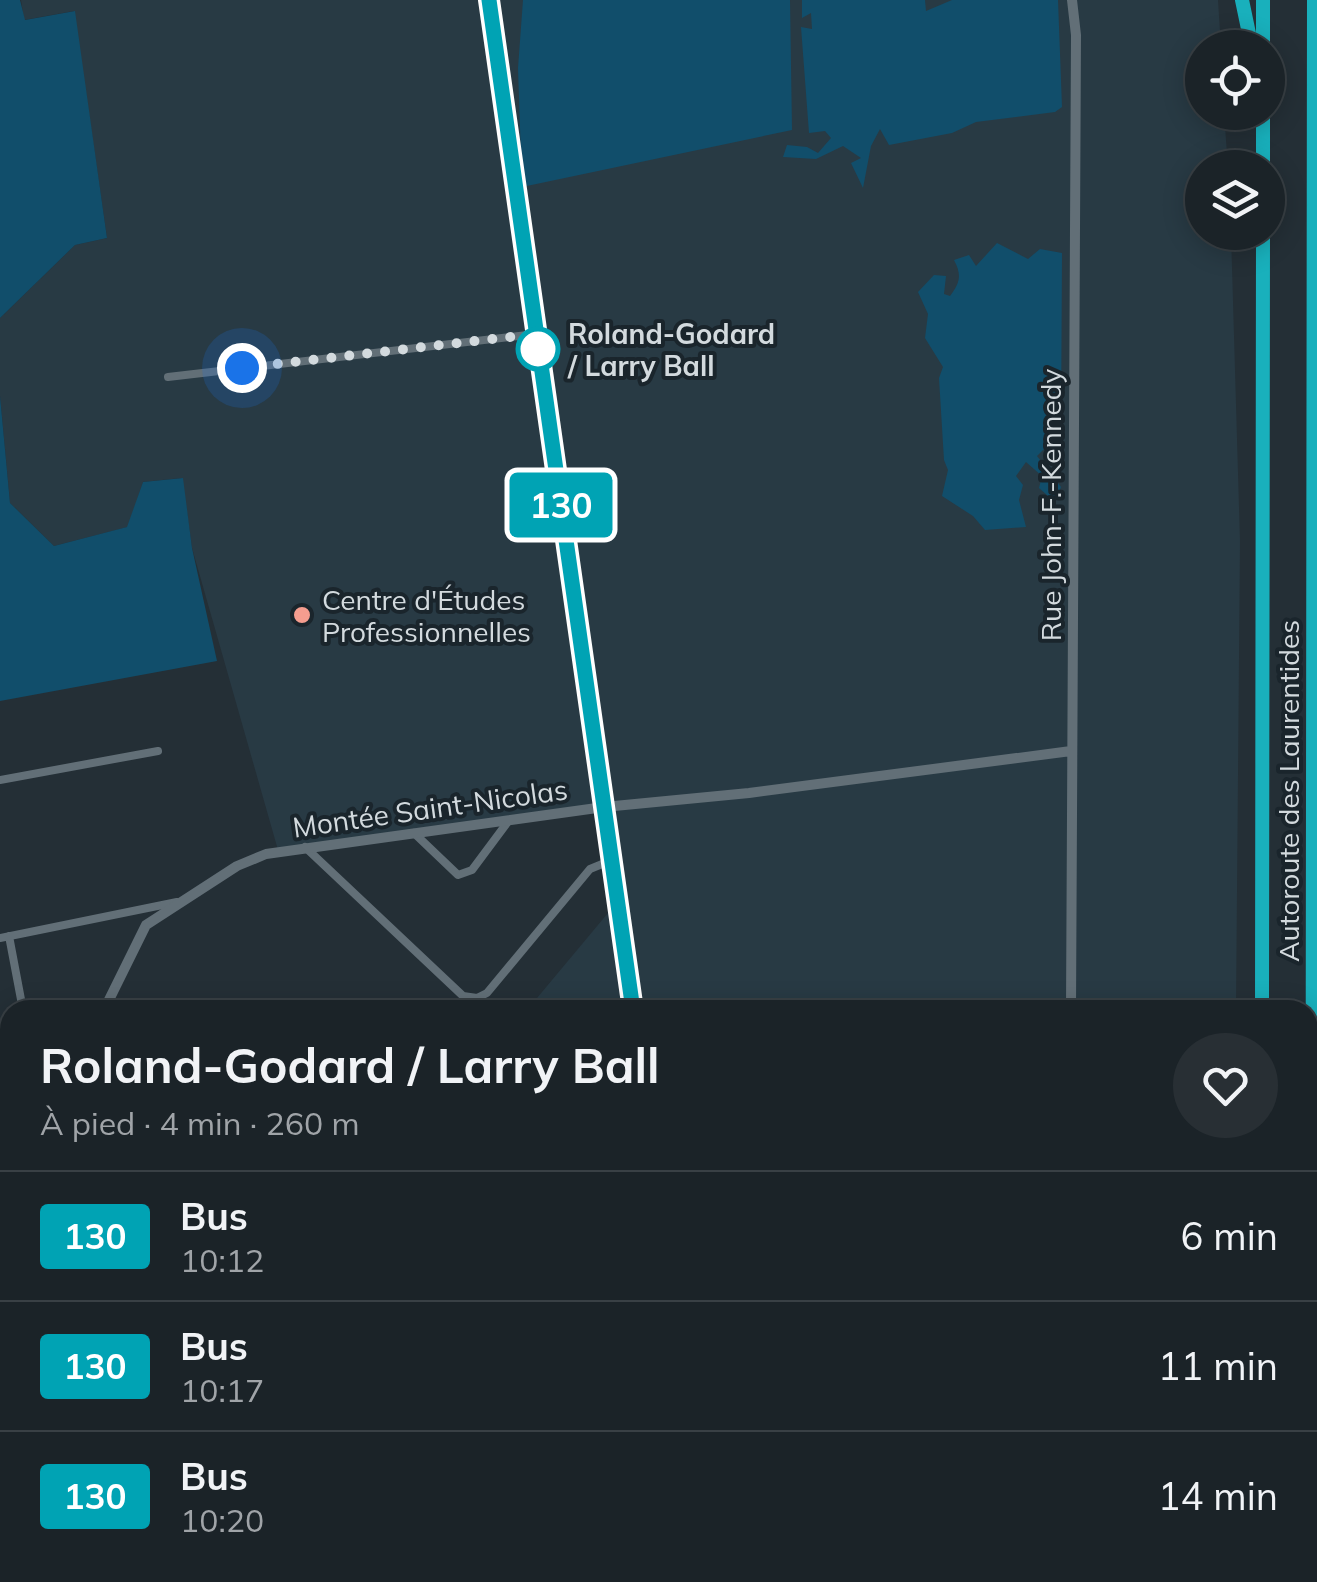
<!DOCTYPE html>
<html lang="fr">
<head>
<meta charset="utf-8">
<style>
  body { margin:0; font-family:Mulish,sans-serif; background:#282f34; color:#f1f3f6; height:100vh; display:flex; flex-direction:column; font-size:38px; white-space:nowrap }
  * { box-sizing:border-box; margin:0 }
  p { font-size:32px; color:#a0a4a8 }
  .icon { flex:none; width:55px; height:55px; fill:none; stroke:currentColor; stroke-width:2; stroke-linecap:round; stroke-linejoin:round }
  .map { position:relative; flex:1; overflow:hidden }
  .panel { position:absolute; left:0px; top:1000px; width:1318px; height:582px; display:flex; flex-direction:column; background:#1b2328; border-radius:30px 30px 0 0; box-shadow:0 5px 25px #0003,0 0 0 2px #394045 }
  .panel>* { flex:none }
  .badge { padding:0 20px; border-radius:8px; font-size:35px; line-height:65px }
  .buttons { position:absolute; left:1185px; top:30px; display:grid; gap:20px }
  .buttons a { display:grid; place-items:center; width:100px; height:100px; border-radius:50%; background:#1b2328; box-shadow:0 5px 25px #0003,0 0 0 2px #394045; font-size:50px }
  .you { position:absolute; width:50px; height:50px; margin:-25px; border:8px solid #fff; border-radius:50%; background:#1a73e8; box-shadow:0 0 0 15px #1a73e833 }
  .map>.badge { position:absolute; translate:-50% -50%; box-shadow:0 0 0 5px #fff }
  .round { display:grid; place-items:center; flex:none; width:105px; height:105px; border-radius:52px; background:#282f34 }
  .overview { display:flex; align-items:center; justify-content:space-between; height:170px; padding:0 40px }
  h1 { font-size:48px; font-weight:700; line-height:75px }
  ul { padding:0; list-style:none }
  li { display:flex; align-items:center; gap:30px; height:130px; padding:0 40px; border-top:2px solid #394045 }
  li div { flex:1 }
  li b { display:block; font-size:38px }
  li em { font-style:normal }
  li .badge { min-width:110px; font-weight:700; text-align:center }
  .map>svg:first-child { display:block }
  .built { fill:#283a44 }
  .green { fill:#114e6b }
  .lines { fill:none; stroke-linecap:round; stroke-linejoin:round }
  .stream { stroke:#25074a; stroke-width:2.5 }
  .minor { stroke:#626f77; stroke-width:8 }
  .tertiary { stroke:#626f77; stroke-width:10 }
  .motorway { stroke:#19b0bc; stroke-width:14 }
  .line-casing { stroke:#fff; stroke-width:22 }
  .line { stroke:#00a3b4; stroke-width:15 }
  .walk { stroke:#d3dade; stroke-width:10; stroke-dasharray:0 18 }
  .stop-dot { fill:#fff; stroke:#00a3b4; stroke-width:5 }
  .poi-dot { fill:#f59d8f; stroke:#1a252c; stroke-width:4 }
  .labels { text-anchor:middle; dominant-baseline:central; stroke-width:8; stroke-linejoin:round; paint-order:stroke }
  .stop-label { font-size:28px; font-weight:bold; fill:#d3dade; stroke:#1a252c; text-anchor:start }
  .street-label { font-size:28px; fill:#d3dade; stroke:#1a252c }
  .poi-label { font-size:28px; fill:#d3dade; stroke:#1a252c; text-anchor:start }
</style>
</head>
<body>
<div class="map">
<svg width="1317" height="1582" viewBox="0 0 1317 1582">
  <rect width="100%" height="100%" fill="#242f36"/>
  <path class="built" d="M 21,0 L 1218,0 L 1221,47 L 1202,48 L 1202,112 L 1224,113 L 1228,167 L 1202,168 L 1202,232 L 1231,233 L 1240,541 L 1236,1010 L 527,1010 L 613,907 L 604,808 L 278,850 L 192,548 L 182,478 L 143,482 L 128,527 L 54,546 L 10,503 L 0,396 L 0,318 L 75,245 L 107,238 L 74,11 L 24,20 Z
    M 1232,1572 L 1232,1582 L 764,1582 L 762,1573 Z
    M 580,1573 L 741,1573 L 744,1582 L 583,1582 Z"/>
  <path class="green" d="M 0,0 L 20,0 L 25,20 L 75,11 L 107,238 L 75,245 L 0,318 Z
    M 523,0 L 790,0 L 792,130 L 522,187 L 518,68 Z
    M 802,0 L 925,0 L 926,11 L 952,0 L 1058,0 L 1062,107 L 1055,112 L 976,122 L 952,133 L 889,145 L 880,129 L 871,146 L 863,188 L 851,163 L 861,158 L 843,146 L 816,159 L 783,157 L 787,145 L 807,147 L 818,153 L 831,138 L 825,131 L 809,133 L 801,27 L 812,29 L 811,13 L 802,18 Z
    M 997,243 L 1028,259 L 1040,249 L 1062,253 L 1061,432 L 1037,456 L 1061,487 L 1055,502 L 1039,488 L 1042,476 L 1026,462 L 1016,476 L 1023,485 L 1019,500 L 1026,527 L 985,530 L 973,516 L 942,496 L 948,470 L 944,460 L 939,378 L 943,367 L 925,338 L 928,314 L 918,292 L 934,275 L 946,276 L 944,294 L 950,296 C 960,283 962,275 954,260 L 969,255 L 976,266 Z
    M 0,396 L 10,503 L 54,546 L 127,527 L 143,482 L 183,478 L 192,548 L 217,661 L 0,701 Z
    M 434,1573 L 437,1582 L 193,1582 L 194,1575 L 188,1573 Z"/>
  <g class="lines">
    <path class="stream" d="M 385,1572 L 388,1582"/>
    <path class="minor" d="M 168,377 L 536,334
      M 0,780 L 158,751
      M 414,833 L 458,875 L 472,870 L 507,823
      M 305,847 L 463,996 L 477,998 L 487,993 L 590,869 L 612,860
      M 9,936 L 23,1010
      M 0,938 L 177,902
      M 0,1190 L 10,1199
      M 0,1386 L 10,1374
      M 502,1572 L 504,1582"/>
    <path class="tertiary" d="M 489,0 L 633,1010
      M 104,1010 L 146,925 L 237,866 L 266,854 L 604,807 L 749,793 L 1071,751
      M 1071,1010 L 1076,35 L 1072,0
      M 0,1148 L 10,1137
      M 0,1571 L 10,1569
      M 148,1572 L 187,1582
      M 751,1572 L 753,1582
      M 1072,1572 L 1073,1582"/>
    <path class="motorway" d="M 1242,0 L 1252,48
      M 1263,48 L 1263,0
      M 1263,112 L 1263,168
      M 1262,1010 L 1263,232
      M 1262,1572 L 1262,1582
      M 1312,1582 L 1314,0"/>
  </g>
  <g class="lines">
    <defs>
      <path id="line" d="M 489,0 L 633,1010"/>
    </defs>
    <use href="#line" class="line-casing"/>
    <use href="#line" class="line"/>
    <path class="walk" d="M 242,368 L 536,334 L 538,349"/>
  </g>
  <circle class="stop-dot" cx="538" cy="349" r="20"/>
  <circle class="poi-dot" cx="302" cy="615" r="10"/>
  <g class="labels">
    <g class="stop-label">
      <text x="568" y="333">Roland-Godard<tspan x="568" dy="32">/ Larry Ball</tspan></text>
    </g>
    <g class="street-label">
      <text transform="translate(1050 505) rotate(-90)">Rue John-F.-Kennedy</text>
      <text transform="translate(1288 791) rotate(-90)">Autoroute des Laurentides</text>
      <text transform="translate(430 808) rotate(-8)">Montée Saint-Nicolas</text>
    </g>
    <g class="poi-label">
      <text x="322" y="599">Centre d'Études<tspan x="322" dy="32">Professionnelles</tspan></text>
    </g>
  </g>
</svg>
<div class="buttons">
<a><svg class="icon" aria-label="locate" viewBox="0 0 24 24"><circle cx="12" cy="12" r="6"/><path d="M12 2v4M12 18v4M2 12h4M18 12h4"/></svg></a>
<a><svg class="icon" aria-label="layers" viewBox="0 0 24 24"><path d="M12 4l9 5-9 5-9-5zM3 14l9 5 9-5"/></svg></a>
</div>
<div class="you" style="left:242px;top:368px"></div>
<b class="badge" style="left:561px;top:505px;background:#00a3b4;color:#fff">130</b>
<section class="panel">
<div class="overview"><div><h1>Roland-Godard / Larry Ball</h1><p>À pied · 4 min · 260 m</p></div><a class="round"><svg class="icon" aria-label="heart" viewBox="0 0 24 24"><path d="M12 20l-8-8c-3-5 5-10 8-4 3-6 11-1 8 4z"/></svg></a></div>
<ul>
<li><span class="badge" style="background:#00a3b4;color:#fff">130</span><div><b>Bus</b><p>10:12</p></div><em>6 min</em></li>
<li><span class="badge" style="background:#00a3b4;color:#fff">130</span><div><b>Bus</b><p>10:17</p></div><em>11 min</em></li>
<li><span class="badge" style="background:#00a3b4;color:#fff">130</span><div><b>Bus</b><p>10:20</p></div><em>14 min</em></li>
</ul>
</section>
</div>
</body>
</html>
